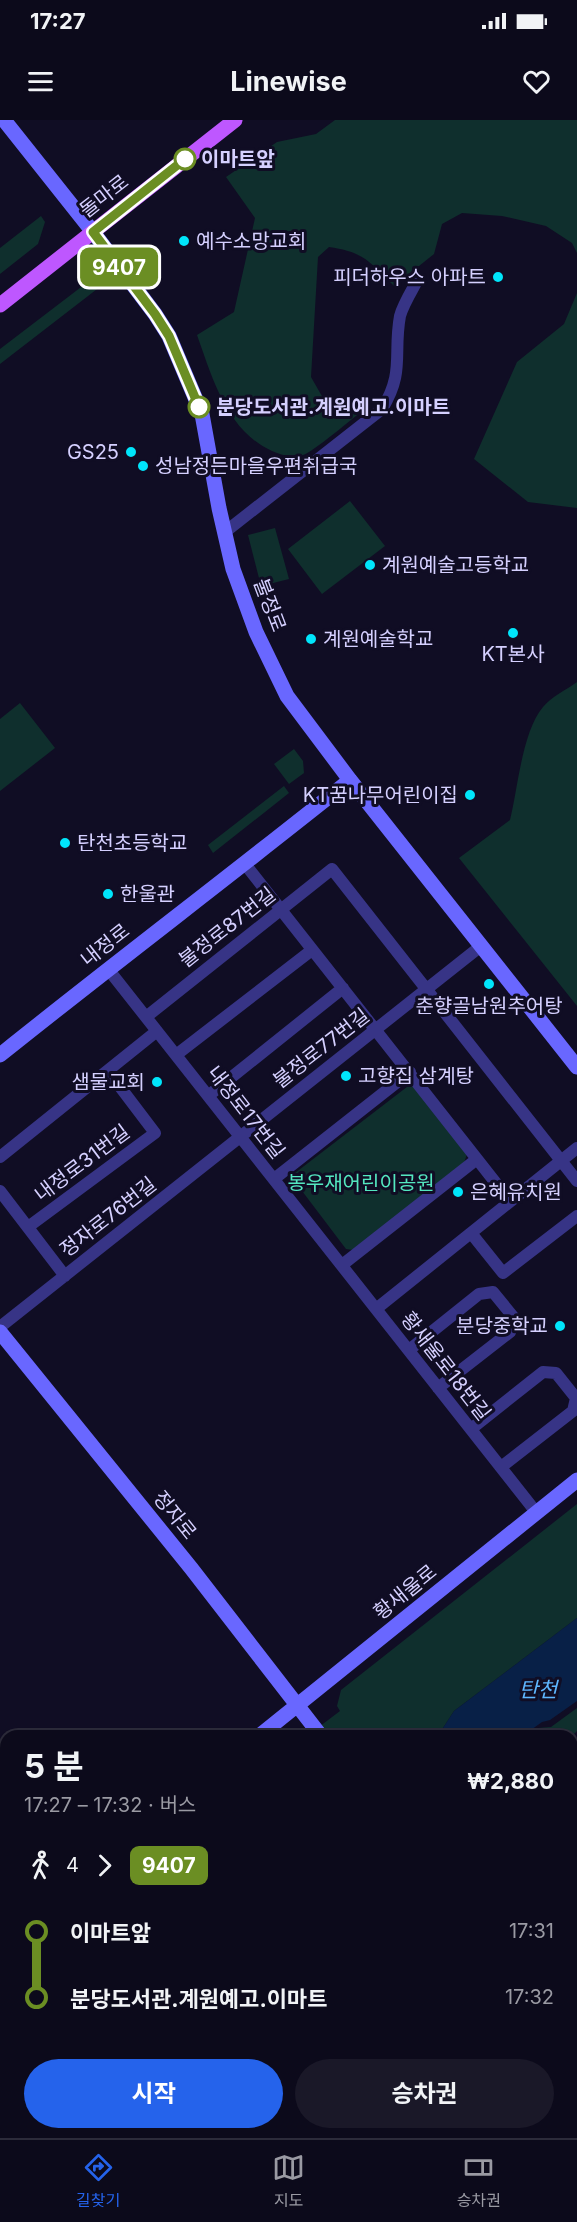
<!DOCTYPE html>
<html lang="ko">
<head>
<meta charset="utf-8">
<style>
  body { margin:0; font-family:Inter,"Noto Sans KR",sans-serif; background:#1a1828; color:#f1f3f6; height:100vh; display:flex; flex-direction:column; font-size:22px; white-space:nowrap }
  * { box-sizing:border-box; margin:0 }
  p { font-size:20px; color:#9a9aa3 }
  .icon { flex:none; width:33px; height:33px; fill:none; stroke:currentColor; stroke-width:2; stroke-linecap:round; stroke-linejoin:round }
  .map { position:relative; flex:1; overflow:hidden }
  .panel { position:absolute; left:0px; top:1610px; width:578px; height:410px; display:flex; flex-direction:column; background:#0c0a1b; border-radius:18px 18px 0 0; box-shadow:0 2px 4px #0004,0 0 0 2px #2c2b3a }
  .panel>* { flex:none }
  .badge { padding:0 12px; border-radius:9px; font-size:21px; line-height:39px }
  .map>.badge { position:absolute; translate:-50% -50%; box-shadow:0 0 0 3px #fff }
  .legs { display:flex; align-items:center; gap:9px; height:66px; padding:0 24px; font-size:20px }
  .legs p { margin-inline-start:auto }
  .head { display:flex; align-items:center; justify-content:space-between; height:102px; padding:0 24px }
  h1 { font-size:33px; font-weight:700; line-height:45px }
  .primary-button { display:flex; gap:12px; margin-top:auto; padding:12px 24px }
  .primary-button a { flex:1; height:69px; border-radius:36px; background:#2563eb; color:#fff; font-size:24px; font-weight:700; line-height:69px; text-align:center }
  .primary-button a+a { background:#1a1828; color:#f1f3f6 }
  ul { padding:0 24px; list-style:none }
  li { display:flex; align-items:center; gap:21px; height:66px; font-size:22px }
  li i { display:grid; place-items:center; width:9px; height:100%; margin:0 8px; background:currentColor }
  li i::after { content:''; width:15px; height:15px; margin:-8px; border:4px solid; border-radius:50%; background:#0c0a1b }
  li p { margin-inline-start:auto }
  li:first-child i { background:linear-gradient(#0000 50%,currentColor 0) }
  li:last-child i { background:linear-gradient(currentColor 50%,#0000 0) }
  .status { display:flex; justify-content:space-between; align-items:center; height:42px; padding:0 30px; background:#0c0a1b; direction:ltr }
  .status svg { height:16px; fill:currentColor }
  header { display:flex; justify-content:space-between; align-items:center; height:78px; padding:0 24px; background:#0c0a1b; font-size:27px; font-weight:700 }
  .tabs { display:flex; justify-content:space-around; align-items:center; height:84px; border-top:2px solid #2c2b3a; background:#0c0a1b; font-size:16px; color:#9a9aa3 }
  .tabs a { display:grid; justify-items:center; gap:3px }
  .tabs .current { color:#2563eb }
  .map>svg:first-child { display:block }
  .green { fill:#0f2f2d }
  .water { fill:#082047 }
  .pier { fill:#100d24 }
  .lines { fill:none; stroke-linecap:round; stroke-linejoin:round }
  .street { stroke:#373486; stroke-width:12 }
  .secondary { stroke:#6967ff; stroke-width:15 }
  .primary { stroke:#be57ff; stroke-width:15 }
  .line-1-casing { stroke:#fff; stroke-width:14 }
  .line-1 { stroke:#6b8e23; stroke-width:9 }
  .stop-1-dot { fill:#fff; stroke:#6b8e23; stroke-width:3 }
  .poi-dot { fill:#00e5fb; stroke:#100d24; stroke-width:2 }
  .labels { text-anchor:middle; dominant-baseline:central; stroke-width:6; stroke-linejoin:round; paint-order:stroke }
  .stop-label { font-size:20px; font-weight:bold; fill:#d5d0ff; stroke:#100d24; text-anchor:start }
  .street-label { font-size:20px; fill:#d5d0ff; stroke:#100d24 }
  .poi-label { font-size:20px; fill:#d5d0ff; stroke:#100d24; text-anchor:start }
  .park-label { font-size:20px; fill:#54e7c0; stroke:#100d24 }
  .water-label { font-size:21px; font-style:italic; fill:#5eb6ff; stroke:#100d24 }
</style>
</head>
<body>
<div class="status"><b>17:27</b><svg viewBox="0 0 49 12"><path d="M0 12V9h3v3zM5 12V6h3v6zM10 12V3h3v9zM15 12V0h3v12zM26 1h20v11H26zM47 4h2v5h-2z"/></svg></div>
<header><svg class="icon" aria-label="menu" viewBox="0 0 24 24"><path d="M4 6h16M4 12h16M4 18h16"/></svg>Linewise<svg class="icon" aria-label="heart" viewBox="0 0 24 24"><path d="M12 20l-8-8c-3-5 5-10 8-4 3-6 11-1 8 4z"/></svg></header>
<div class="map">
<svg width="577" height="2018" viewBox="0 0 577 2018">
  <rect width="100%" height="100%" fill="#100d24"/>
  <path class="green" d="M 335,0 L 577,0 L 577,133 L 572,123 L 546,106 L 502,96 L 462,93 L 442,104 L 434,134 L 394,166 C 370,142 364,132 329,127 L 318,137 L 311,257 L 323,278 L 359,280 L 365,289 C 354,297 312,333 303,335 C 292,338 281,335 272,331 C 227,311 212,257 197,215 L 234,192 L 255,98 L 226,57 L 277,22 L 316,14 Z
    M 41,96 L 45,102 L 38,124 L 0,154 L 0,128 Z
    M 89,161 L 101,166 L 0,244 L 0,229 Z
    M 577,173 L 577,388 L 528,382 L 474,339 L 517,242 L 564,204 Z
    M 350,381 L 385,426 L 322,474 L 288,429 Z
    M 275,408 L 289,459 L 261,466 L 248,415 Z
    M 577,562 L 577,886 L 459,738 L 510,700 C 518,668 522,612 543,587 C 551,577 566,570 577,562 Z
    M 20,583 L 55,628 L 0,671 L 0,599 Z
    M 294,629 L 303,641 L 304,653 L 289,664 L 274,644 Z
    M 284,666 L 289,673 L 213,733 L 208,725 Z
    M 416,960 L 467,1034 L 464,1043 L 353,1130 L 346,1129 L 296,1063 L 295,1053 Z
    M 577,1384 L 577,1498 L 454,1591 L 443,1608 L 433,1615 L 307,1616 L 340,1591 L 337,1586 L 341,1570 Z
    M 577,1588 L 577,1611 L 572,1616 L 530,1615 L 538,1608 L 551,1607 Z
    M 0,1683 L 6,1691 L 6,1734 L 0,1739 Z
    M 6,1831 L 6,1966 L 0,1970 L 0,1836 Z
    M 13,2013 L 66,2013 L 59,2018 L 8,2018 Z"/>
  <path class="water" d="M 577,1498 L 577,1581 L 550,1600 L 542,1602 L 524,1615 L 433,1615 L 443,1608 L 454,1591 Z
    M 6,1966 L 6,2013 L 11,2013 L 5,2018 L 0,2018 L 0,1970 Z"/>
  <path class="pier" d="M 6,1963 L 6,1999 L 0,1991 L 0,1966 Z"/>
  <g class="lines">
    <path class="street" d="M 225,412 L 382,289 C 405,252 393,234 400,196 C 403,185 411,172 417,161
      M 245,744 L 510,1081
      M 108,849 L 536,1392
      M 146,897 L 332,749 L 577,1061
      M 176,935 L 312,830
      M 208,976 L 343,868
      M 0,1037 L 157,911
      M 274,1059 L 410,952
      M 0,1071 L 65,1156
      M 28,1107 L 155,1013 L 108,951
      M 471,1113 L 503,1153 L 577,1096
      M 342,1145 L 477,1039
      M 376,1189 L 577,1028
      M 0,1207 L 481,826
      M 409,1230 L 479,1174 L 493,1172 L 515,1199 L 510,1212 L 438,1268
      M 471,1309 L 543,1252 L 556,1253 L 576,1278 L 573,1291 L 501,1347
      M 572,1860 L 577,1856
      M 480,2013 L 484,2018
      M 281,2018 L 287,2013
      M 407,2018 L 414,2013"/>
    <path class="secondary" d="M 4,0 L 93,112 L 155,194 L 169,216 L 202,294 L 219,388 L 233,449 L 256,512 L 287,576 L 350,660 L 577,947
      M 0,935 C 116,842 234,753 350,660
      M 0,1212 L 191,1448 L 321,1616
      M 259,1616 L 577,1360
      M 0,1816 L 6,1812
      M 572,1930 L 577,1937"/>
    <path class="primary" d="M 0,185 L 235,0
      M 572,1661 L 577,1657
      M 572,1689 L 577,1684
      M 113,2018 L 119,2013
      M 149,2018 L 155,2013"/>
  </g>
  <g class="lines">
    <defs>
      <path id="line-1" d="M 185,39 L 93,112 L 155,194 L 169,216 L 199,287"/>
    </defs>
    <use href="#line-1" class="line-1-casing"/>
    <use href="#line-1" class="line-1"/>
  </g>
  <g class="stop-1-dot">
    <circle cx="185" cy="39" r="10"/>
    <circle cx="199" cy="287" r="10"/>
  </g>
  <g class="poi-dot">
    <circle cx="184" cy="121" r="6"/>
    <circle cx="498" cy="157" r="6"/>
    <circle cx="131" cy="332" r="6"/>
    <circle cx="143" cy="346" r="6"/>
    <circle cx="370" cy="445" r="6"/>
    <circle cx="513" cy="513" r="6"/>
    <circle cx="311" cy="519" r="6"/>
    <circle cx="470" cy="675" r="6"/>
    <circle cx="65" cy="723" r="6"/>
    <circle cx="108" cy="774" r="6"/>
    <circle cx="489" cy="864" r="6"/>
    <circle cx="346" cy="956" r="6"/>
    <circle cx="157" cy="962" r="6"/>
    <circle cx="458" cy="1072" r="6"/>
    <circle cx="560" cy="1206" r="6"/>
  </g>
  <g class="labels">
    <g class="stop-label">
      <text x="201" y="39">이마트앞</text>
      <text x="216" y="287">분당도서관.계원예고.이마트</text>
    </g>
    <g class="street-label">
      <text transform="translate(104 76) rotate(-38)">돌마로</text>
      <text transform="translate(270 485) rotate(69)">불정로</text>
      <text transform="translate(227 807) rotate(-38)">불정로87번길</text>
      <text transform="translate(105 825) rotate(-38)">내정로</text>
      <text transform="translate(321 928) rotate(-38)">불정로77번길</text>
      <text transform="translate(246 992) rotate(52)">내정로17번길</text>
      <text transform="translate(82 1043) rotate(-37)">내정로31번길</text>
      <text transform="translate(108 1097) rotate(-38)">정자로76번길</text>
      <text transform="translate(446 1246) rotate(52)">황새울로18번길</text>
      <text transform="translate(175 1395) rotate(51)">정자로</text>
      <text transform="translate(405 1472) rotate(-39)">황새울로</text>
    </g>
    <g class="poi-label">
      <text x="196" y="121">예수소망교회</text>
      <text x="486" y="157" text-anchor="end">피더하우스 아파트</text>
      <text x="119" y="332" text-anchor="end">GS25</text>
      <text x="155" y="346">성남정든마을우편취급국</text>
      <text x="382" y="445">계원예술고등학교</text>
      <text x="323" y="519">계원예술학교</text>
      <text x="513" y="534" text-anchor="middle">KT본사</text>
      <text x="458" y="675" text-anchor="end">KT꿈나무어린이집</text>
      <text x="77" y="723">탄천초등학교</text>
      <text x="120" y="774">한울관</text>
      <text x="489" y="886" text-anchor="middle">춘향골남원추어탕</text>
      <text x="358" y="956">고향집 삼계탕</text>
      <text x="145" y="962" text-anchor="end">샘물교회</text>
      <text x="470" y="1072">은혜유치원</text>
      <text x="548" y="1206" text-anchor="end">분당중학교</text>
    </g>
    <g class="park-label">
      <text x="361" y="1063">봉우재어린이공원</text>
    </g>
    <g class="water-label">
      <text x="538" y="1569">탄천</text>
    </g>
  </g>
</svg>
<b class="badge" style="left:119px;top:147px;background:#6b8e23;color:#fff">9407</b>
<section class="panel">
<div class="head"><div><h1>5 분</h1><p>17:27 – 17:32 · 버스</p></div><b>₩2,880</b></div>
<div class="legs"><svg class="icon" aria-label="walk" viewBox="0 0 24 24"><circle cx="13" cy="4" r="2"/><path d="M13 8l-2 6 4 7M11 14l-3 7M7 12l3-4h3l4 4"/></svg>4<svg class="icon" aria-label="forward" viewBox="0 0 24 24"><path d="M9 5l7 7-7 7"/></svg><b class="badge" style="background:#6b8e23;color:#fff">9407</b></div>
<ul>
<li><i style="color:#6b8e23"></i><b>이마트앞</b><p>17:31</p></li>
<li><i style="color:#6b8e23"></i><b>분당도서관.계원예고.이마트</b><p>17:32</p></li>
</ul>
<div class="primary-button"><a>시작</a><a>승차권</a></div>
</section>
</div>
<nav class="tabs">
<a class="current"><svg class="icon" aria-label="directions" viewBox="0 0 24 24"><path d="M12 3l9 9-9 9-9-9zM9 14v-3h6M13 9l2 2-2 2"/></svg>길찾기</a>
<a><svg class="icon" aria-label="map" viewBox="0 0 24 24"><path d="M3 6l6-2 6 2 6-2v14l-6 2-6-2-6 2zM9 4v14M15 6v14"/></svg>지도</a>
<a><svg class="icon" aria-label="tickets" viewBox="0 0 24 24"><path d="M3 7h18v10H3zM15 7v10"/></svg>승차권</a>
</nav>
</body>
</html>
